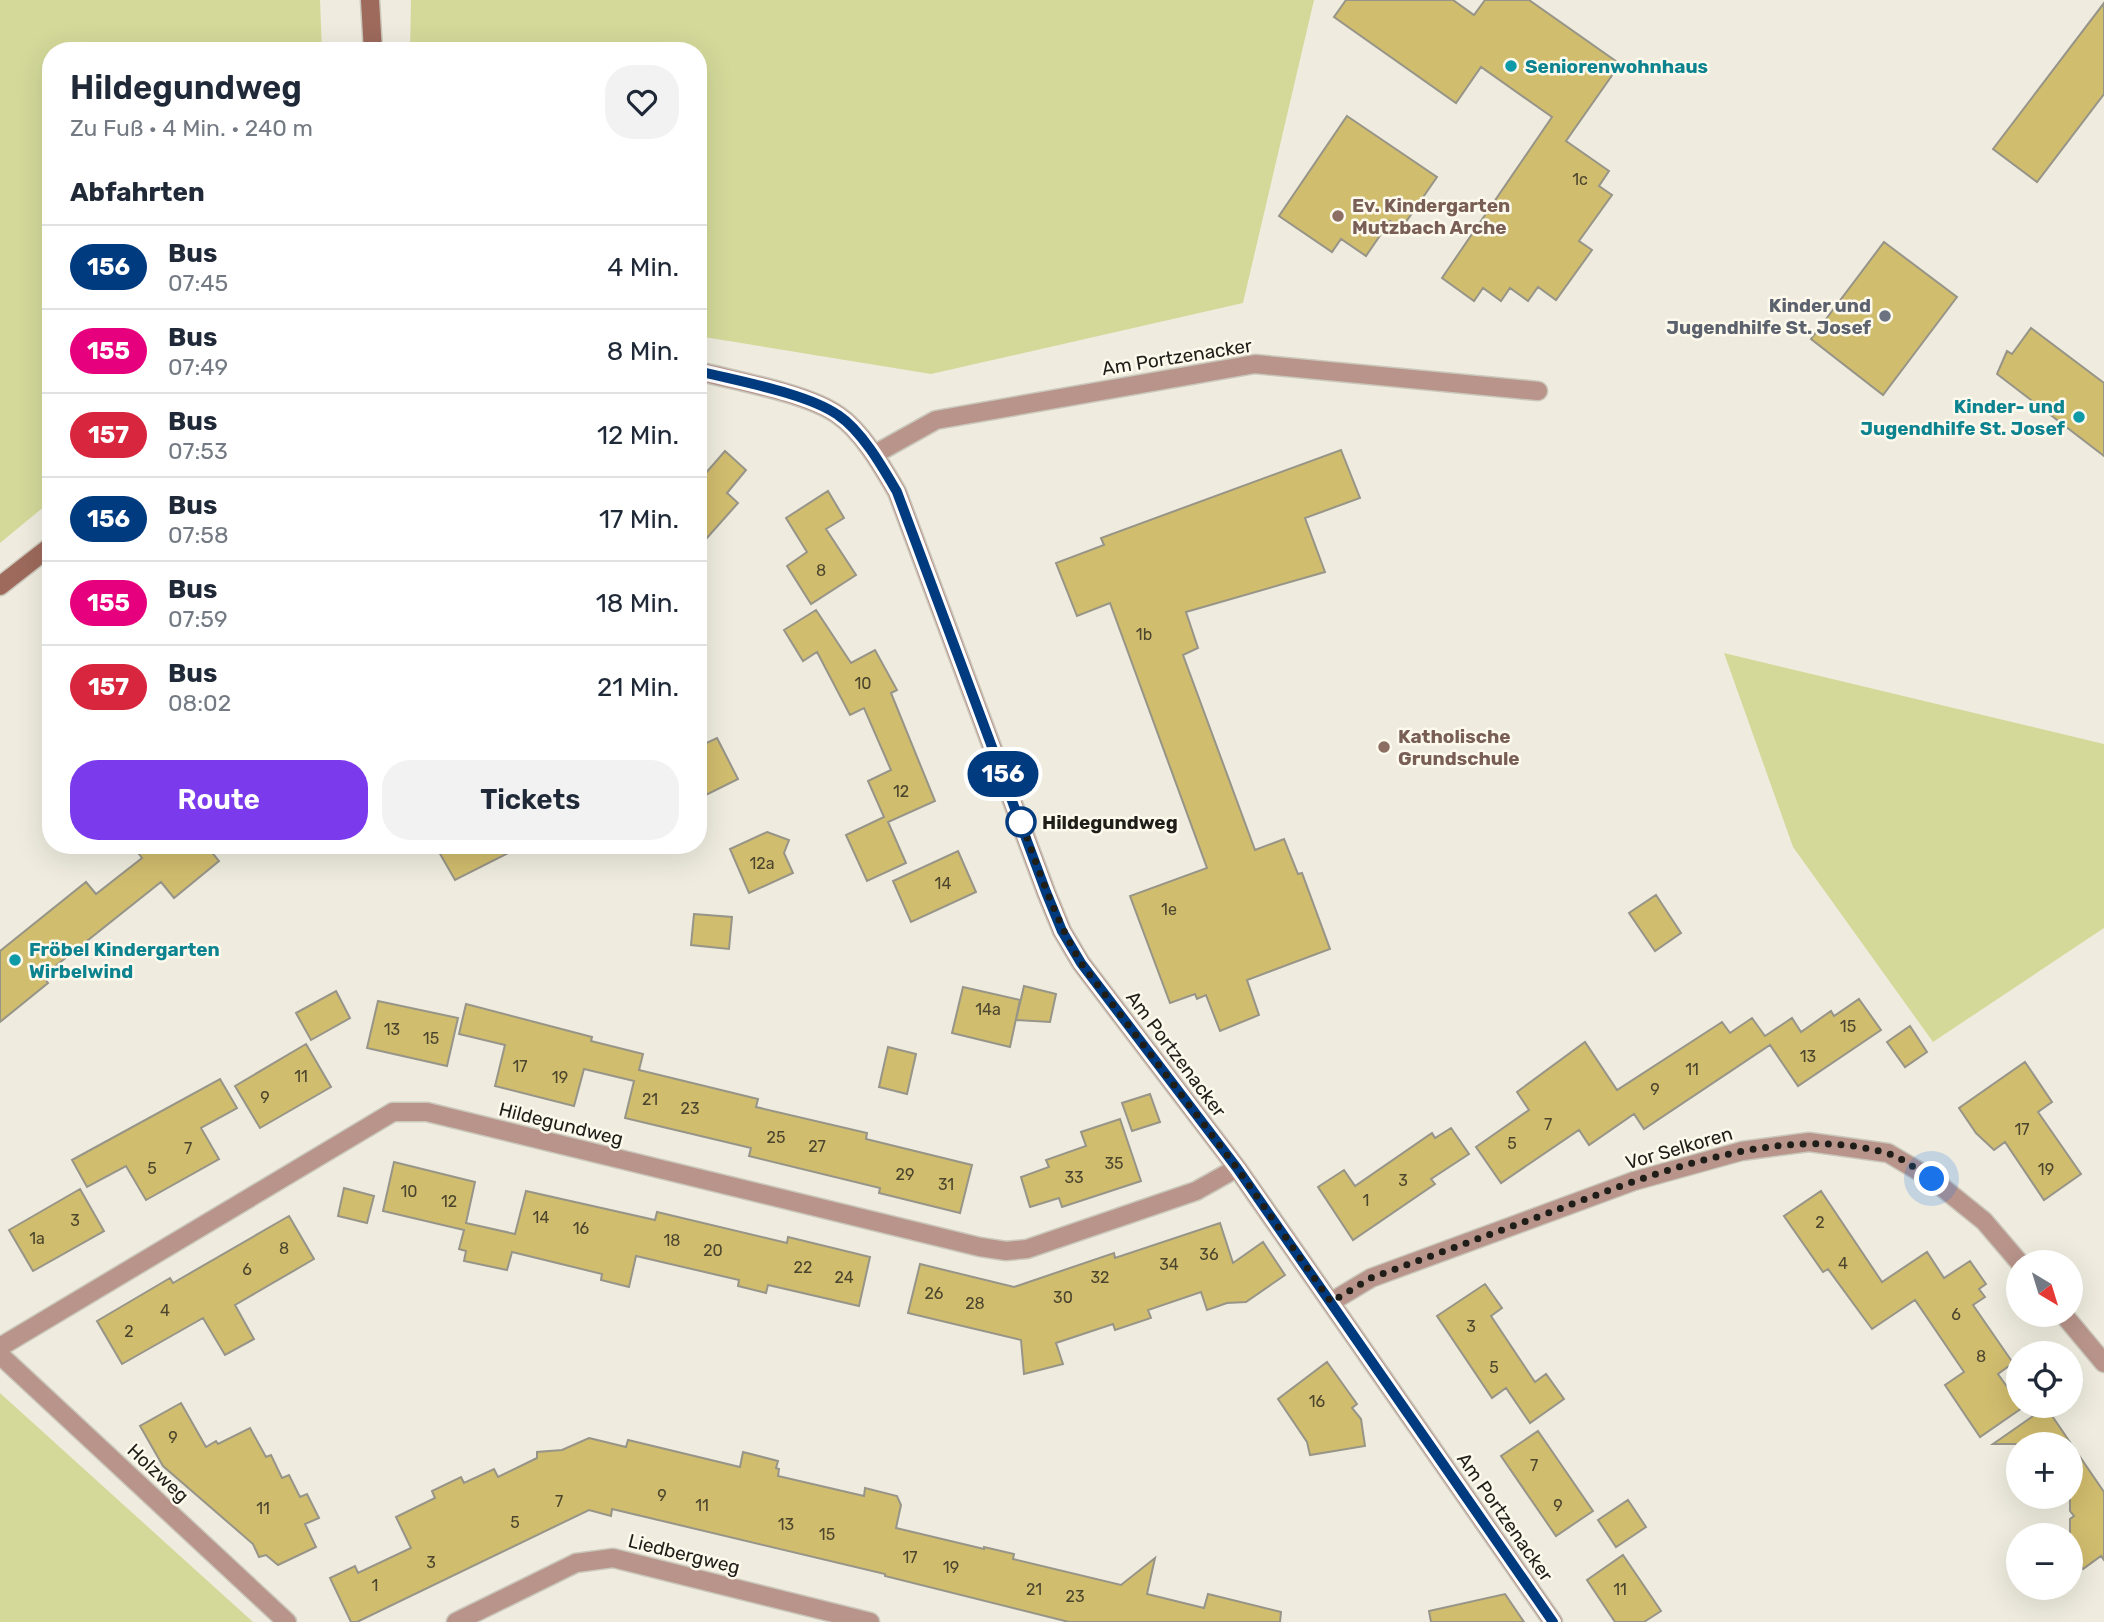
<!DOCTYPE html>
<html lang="de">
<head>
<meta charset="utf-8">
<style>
  body { margin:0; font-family:Rubik,sans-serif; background:#f2f2f3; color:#1f2937; height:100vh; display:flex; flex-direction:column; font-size:26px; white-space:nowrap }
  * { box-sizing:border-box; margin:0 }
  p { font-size:23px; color:#747a83 }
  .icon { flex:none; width:38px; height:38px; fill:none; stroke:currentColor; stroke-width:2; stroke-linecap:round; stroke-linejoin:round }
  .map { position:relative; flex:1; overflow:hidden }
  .drawer { position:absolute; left:42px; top:42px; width:665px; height:812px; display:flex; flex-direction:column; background:#fff; border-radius:28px; box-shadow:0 7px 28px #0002 }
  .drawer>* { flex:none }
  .badge { padding:0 14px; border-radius:23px; font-size:24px; line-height:46px }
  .needle { width:46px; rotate:142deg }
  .buttons { position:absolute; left:2006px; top:1250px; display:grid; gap:14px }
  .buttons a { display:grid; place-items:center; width:77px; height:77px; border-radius:50%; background:#fff; box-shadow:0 7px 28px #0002; font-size:35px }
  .you { position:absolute; width:35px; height:35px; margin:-18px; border:5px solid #fff; border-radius:50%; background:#1a73e8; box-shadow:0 0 0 10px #1a73e833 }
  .map>.badge { position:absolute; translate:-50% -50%; box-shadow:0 0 0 4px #fff }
  h2 { padding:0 28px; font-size:26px; line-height:63px }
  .round { display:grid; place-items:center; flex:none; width:74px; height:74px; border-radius:28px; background:#f2f2f3 }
  .summary { display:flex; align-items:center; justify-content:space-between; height:119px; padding:0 28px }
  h1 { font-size:33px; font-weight:600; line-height:52px }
  .button { display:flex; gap:14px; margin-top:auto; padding:14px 28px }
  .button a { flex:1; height:80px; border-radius:28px; background:#7c3aed; color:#fff; font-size:28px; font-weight:600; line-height:80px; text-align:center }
  .button a+a { background:#f2f2f3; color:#1f2937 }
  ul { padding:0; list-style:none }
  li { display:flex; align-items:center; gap:21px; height:84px; padding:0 28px; border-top:2px solid #e0e1e3 }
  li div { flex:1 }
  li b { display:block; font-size:26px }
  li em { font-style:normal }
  li .badge { min-width:77px; font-weight:700; text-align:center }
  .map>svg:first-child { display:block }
  .green { fill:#d4d99a }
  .building { fill:#d1bd6e; stroke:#979488; stroke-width:2 }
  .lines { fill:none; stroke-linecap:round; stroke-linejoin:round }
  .street-casing { stroke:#cac7bb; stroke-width:21 }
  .secondary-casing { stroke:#cac7bb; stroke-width:21 }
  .street { stroke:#b8948a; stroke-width:18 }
  .secondary { stroke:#9d6a5c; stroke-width:18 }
  .line-casing { stroke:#fff; stroke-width:16 }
  .line { stroke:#003b80; stroke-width:10 }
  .walk { stroke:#1f1e19; stroke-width:7; stroke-dasharray:0 12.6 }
  .culture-dot { fill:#0f9aa8; stroke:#fdfaed; stroke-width:2.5 }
  .education-dot { fill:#8d6e63; stroke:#fdfaed; stroke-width:2.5 }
  .worship-dot { fill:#6b7280; stroke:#fdfaed; stroke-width:2.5 }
  .stop-dot { fill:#fff; stroke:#003b80; stroke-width:3.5 }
  .labels { text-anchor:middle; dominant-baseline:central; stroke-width:5; stroke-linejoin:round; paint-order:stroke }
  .number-label { font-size:16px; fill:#4c462e }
  .culture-label { font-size:19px; font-weight:bold; fill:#0d838f; stroke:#fdfaed; text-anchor:start }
  .education-label { font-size:19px; font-weight:bold; fill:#785e54; stroke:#fdfaed; text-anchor:start }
  .worship-label { font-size:19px; font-weight:bold; fill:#5b616d; stroke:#fdfaed; text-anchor:end }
  .street-label { font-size:19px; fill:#1f1e19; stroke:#fdfaed }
  .stop-label { font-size:19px; font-weight:bold; fill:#1f1e19; stroke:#fdfaed; text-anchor:start }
</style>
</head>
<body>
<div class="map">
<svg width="2104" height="1622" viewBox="0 0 2104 1622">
  <rect width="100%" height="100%" fill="#efecdf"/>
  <path class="green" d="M 0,0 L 320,0 L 322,51 L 51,51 L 51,501 L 0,543 Z
    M 411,0 L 1314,0 L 1243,303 L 931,374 L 698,336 L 698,51 L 410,51 Z
    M 1724,653 L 2104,744 L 2104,928 L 1933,1042 L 1793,847 Z
    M 0,1393 L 253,1622 L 0,1622 Z"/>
  <path class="building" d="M 1346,0 L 1453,0 L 1474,15 L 1485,0 L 1529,0 L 1620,64 L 1566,141 L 1609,171 L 1599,186 L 1612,195 L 1579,241 L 1592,250 L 1556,300 L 1538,287 L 1528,301 L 1510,288 L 1501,301 L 1483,288 L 1474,301 L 1442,278 L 1552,117 L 1481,67 L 1456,103 L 1334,17 Z
    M 2104,3 L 2104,94 L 2037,182 L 1993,149 Z
    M 1347,116 L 1437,177 L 1401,229 L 1390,221 L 1366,256 L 1341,239 L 1332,252 L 1279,216 Z
    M 1884,242 L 1957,297 L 1883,395 L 1811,339 Z
    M 2031,328 L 2104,383 L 2104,456 L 1997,374 L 2007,351 L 2012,354 Z
    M 1341,450 L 1360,498 L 1305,518 L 1325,572 L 1186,612 L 1198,648 L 1183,655 L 1255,850 L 1284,839 L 1298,874 L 1302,873 L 1330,949 L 1247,980 L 1259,1015 L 1220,1031 L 1206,995 L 1197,999 L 1195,994 L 1170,1003 L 1130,896 L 1207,868 L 1110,603 L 1077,616 L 1056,563 L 1104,545 L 1101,538 Z
    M 725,451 L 746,470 L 727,493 L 738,503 L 698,548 L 698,468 L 705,474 Z
    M 828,491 L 844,518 L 826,529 L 856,575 L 811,604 L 787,566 L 807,552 L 786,518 Z
    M 816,610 L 851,663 L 875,650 L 897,690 L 891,693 L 935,801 L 888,822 L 906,863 L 867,881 L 846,835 L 884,817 L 868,781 L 891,770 L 864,708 L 850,715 L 817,652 L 803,661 L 784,630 Z
    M 717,738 L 738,779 L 698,799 L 698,747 Z
    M 767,832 L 789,840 L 784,853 L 793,873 L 749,893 L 730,849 Z
    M 132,845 L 206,845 L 219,861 L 174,898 L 161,882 L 43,976 L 48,983 L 0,1022 L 0,951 L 86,882 L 96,894 L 142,858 Z
    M 435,845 L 524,845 L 455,880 Z
    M 958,851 L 976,892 L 911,922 L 893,881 Z
    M 1656,895 L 1681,933 L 1655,951 L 1629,913 Z
    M 694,914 L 732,917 L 729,949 L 691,945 Z
    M 1024,986 L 1056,994 L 1050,1022 L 1016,1020 Z
    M 963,987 L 1020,1000 L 1010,1047 L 952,1033 Z
    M 336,991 L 350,1018 L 311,1040 L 296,1013 Z
    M 1859,999 L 1881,1030 L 1798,1086 L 1770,1045 L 1644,1129 L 1634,1114 L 1589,1145 L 1579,1130 L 1501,1183 L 1476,1147 L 1529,1110 L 1517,1092 L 1585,1042 L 1617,1090 L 1722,1022 L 1730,1033 L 1752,1018 L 1765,1036 L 1792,1018 L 1801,1032 L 1831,1011 L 1834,1016 Z
    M 378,1001 L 458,1018 L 447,1066 L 367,1048 Z
    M 466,1004 L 592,1037 L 591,1041 L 643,1054 L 639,1070 L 758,1099 L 756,1107 L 867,1133 L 866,1139 L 972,1165 L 960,1213 L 879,1193 L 880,1188 L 749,1156 L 751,1148 L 625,1118 L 634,1081 L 584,1069 L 574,1106 L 495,1086 L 505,1045 L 459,1034 Z
    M 1910,1026 L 1927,1052 L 1905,1067 L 1887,1042 Z
    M 306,1044 L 331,1087 L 260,1128 L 235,1086 Z
    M 888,1047 L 916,1054 L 907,1094 L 879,1087 Z
    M 2025,1062 L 2052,1102 L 2038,1112 L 2081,1174 L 2044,1200 L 2005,1142 L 1994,1150 L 1976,1133 L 1959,1108 Z
    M 220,1079 L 237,1108 L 201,1128 L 219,1159 L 146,1200 L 126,1166 L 87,1187 L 72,1160 Z
    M 1150,1094 L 1160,1122 L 1132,1131 L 1122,1103 Z
    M 1120,1119 L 1141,1181 L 1062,1207 L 1059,1198 L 1030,1207 L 1021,1177 L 1049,1167 L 1046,1160 L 1086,1146 L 1081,1132 Z
    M 1451,1128 L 1469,1154 L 1431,1179 L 1435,1184 L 1353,1240 L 1318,1187 L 1344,1170 L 1355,1186 L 1432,1133 L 1435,1138 Z
    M 394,1162 L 475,1182 L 466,1223 L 515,1234 L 526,1191 L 655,1220 L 657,1212 L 787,1243 L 788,1237 L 870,1257 L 859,1306 L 768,1285 L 766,1293 L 738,1286 L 739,1280 L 636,1256 L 629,1287 L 601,1280 L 602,1274 L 512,1252 L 507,1270 L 464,1261 L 466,1251 L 459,1249 L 464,1230 L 383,1211 Z
    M 344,1188 L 374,1196 L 367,1223 L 338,1216 Z
    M 80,1189 L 104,1231 L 33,1271 L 9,1230 Z
    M 1821,1191 L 1882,1282 L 1927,1252 L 1944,1278 L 1970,1261 L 1986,1284 L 1979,1289 L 1985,1297 L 1973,1305 L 2013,1363 L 1998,1374 L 2022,1408 L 1980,1437 L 1945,1385 L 1964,1372 L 1915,1300 L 1872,1329 L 1828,1269 L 1823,1272 L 1784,1216 Z
    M 289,1216 L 314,1259 L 235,1305 L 254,1339 L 225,1355 L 203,1318 L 122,1364 L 97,1321 L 170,1278 L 173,1283 Z
    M 1220,1223 L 1233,1263 L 1263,1242 L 1285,1275 L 1246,1302 L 1227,1303 L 1207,1310 L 1201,1292 L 1148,1310 L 1151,1318 L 1115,1330 L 1113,1324 L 1056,1343 L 1063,1364 L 1024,1374 L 1021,1340 L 908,1313 L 920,1264 L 1014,1287 L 1114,1253 L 1115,1258 Z
    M 1485,1284 L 1502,1308 L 1491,1316 L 1535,1382 L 1546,1374 L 1564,1399 L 1530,1423 L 1506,1388 L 1492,1398 L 1437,1316 Z
    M 1327,1362 L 1357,1404 L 1352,1408 L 1361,1419 L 1365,1446 L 1310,1455 L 1307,1442 L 1278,1399 Z
    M 181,1403 L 206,1447 L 216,1441 L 218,1444 L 250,1428 L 266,1457 L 271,1455 L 282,1478 L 289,1475 L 300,1497 L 307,1494 L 319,1518 L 305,1524 L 316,1547 L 278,1565 L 266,1555 L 259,1557 L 253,1544 L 163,1466 L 140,1426 Z
    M 2046,1407 L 2104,1492 L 2104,1560 L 2101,1556 L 2083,1569 L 2070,1550 L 2070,1519 L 2074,1516 L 2070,1511 L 2070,1444 L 1993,1444 Z
    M 1538,1431 L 1593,1511 L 1556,1536 L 1501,1456 Z
    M 589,1438 L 626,1447 L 628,1440 L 740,1467 L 743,1452 L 778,1461 L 776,1468 L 779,1469 L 778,1476 L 864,1496 L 865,1488 L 897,1496 L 901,1505 L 896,1528 L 984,1549 L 984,1547 L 1014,1554 L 1013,1559 L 1121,1585 L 1155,1558 L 1147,1594 L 1204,1608 L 1208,1594 L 1281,1612 L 1280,1622 L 1069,1622 L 885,1576 L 885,1574 L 612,1509 L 611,1516 L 589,1510 L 357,1622 L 351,1622 L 330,1578 L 355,1566 L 358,1573 L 411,1548 L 396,1517 L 435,1498 L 432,1491 L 461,1477 L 464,1483 L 494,1469 L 498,1477 L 537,1458 L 537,1452 L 562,1450 Z
    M 1628,1500 L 1646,1527 L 1616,1547 L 1598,1520 Z
    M 1623,1555 L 1661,1611 L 1644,1622 L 1615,1622 L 1587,1580 Z
    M 1505,1594 L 1524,1622 L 1431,1622 L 1429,1611 Z"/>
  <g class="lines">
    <defs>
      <path id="street" d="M 698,371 C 736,381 807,393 838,415 C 862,431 883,468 897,492 L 1046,892 L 1062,931 L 1081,963 L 1237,1168 L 1553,1622
        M 875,454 L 936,420 L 1255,364 L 1538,391
        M 1331,1302 L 1371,1278 L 1634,1181 L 1742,1151 L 1809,1142 L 1888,1153 L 1932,1179 L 1984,1221 L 2019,1262
        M 2063,1314 L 2104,1363
        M 0,1347 L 393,1112 L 427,1112 L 980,1247 L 1006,1251 L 1027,1249 L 1196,1191 L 1237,1168
        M 0,1355 L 287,1622
        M 456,1622 L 576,1563 L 613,1558 L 870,1622"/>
      <path id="secondary" d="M 370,0 L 373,51
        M 0,586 L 51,546"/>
    </defs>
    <use href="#street" class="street-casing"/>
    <use href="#secondary" class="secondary-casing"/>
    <use href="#street" class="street"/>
    <use href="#secondary" class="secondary"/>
  </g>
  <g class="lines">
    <defs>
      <path id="line" d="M 698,371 C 737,381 807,393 838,415 C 862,431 883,468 897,492 L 1046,892 L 1062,931 L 1081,963 L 1237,1168 L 1553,1622"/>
    </defs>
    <use href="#line" class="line-casing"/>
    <use href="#line" class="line"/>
    <path class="walk" d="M 1021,822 L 1020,818 C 1038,868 1054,917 1081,963 L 1237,1168 L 1331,1302 L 1371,1278 C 1431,1256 1491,1234 1551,1212 C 1650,1175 1780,1122 1886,1153 C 1902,1157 1918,1171 1932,1179"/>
  </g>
  <g class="culture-dot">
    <circle cx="1511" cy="66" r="7"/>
    <circle cx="2079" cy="417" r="7"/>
    <circle cx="15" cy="960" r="7"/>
  </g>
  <g class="education-dot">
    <circle cx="1338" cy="216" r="7"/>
    <circle cx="1384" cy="747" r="7"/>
  </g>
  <circle class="worship-dot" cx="1885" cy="316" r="7"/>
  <circle class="stop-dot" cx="1021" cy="822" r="14"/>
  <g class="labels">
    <g class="number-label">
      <text x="1580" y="179">1c</text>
      <text x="821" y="570">8</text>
      <text x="1144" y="634">1b</text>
      <text x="863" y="683">10</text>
      <text x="901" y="791">12</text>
      <text x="762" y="863">12a</text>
      <text x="943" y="883">14</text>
      <text x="1169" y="909">1e</text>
      <text x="988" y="1009">14a</text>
      <text x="1848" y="1026">15</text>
      <text x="392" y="1029">13</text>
      <text x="431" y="1038">15</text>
      <text x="1808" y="1056">13</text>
      <text x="520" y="1066">17</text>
      <text x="1692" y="1069">11</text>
      <text x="301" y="1076">11</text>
      <text x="560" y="1077">19</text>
      <text x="1655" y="1089">9</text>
      <text x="265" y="1097">9</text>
      <text x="650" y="1099">21</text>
      <text x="690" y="1108">23</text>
      <text x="1548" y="1124">7</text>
      <text x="2022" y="1129">17</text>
      <text x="776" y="1137">25</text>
      <text x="1512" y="1143">5</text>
      <text x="817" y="1146">27</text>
      <text x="188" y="1148">7</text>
      <text x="1114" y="1163">35</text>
      <text x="152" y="1168">5</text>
      <text x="2046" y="1169">19</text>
      <text x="905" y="1174">29</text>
      <text x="1074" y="1177">33</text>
      <text x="1403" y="1180">3</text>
      <text x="946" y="1184">31</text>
      <text x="409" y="1191">10</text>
      <text x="1366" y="1200">1</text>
      <text x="449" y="1201">12</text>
      <text x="541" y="1217">14</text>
      <text x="75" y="1220">3</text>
      <text x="1820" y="1222">2</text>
      <text x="581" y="1228">16</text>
      <text x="37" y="1238">1a</text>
      <text x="672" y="1240">18</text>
      <text x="284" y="1248">8</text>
      <text x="713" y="1250">20</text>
      <text x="1209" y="1254">36</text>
      <text x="1843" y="1263">4</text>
      <text x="1169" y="1264">34</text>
      <text x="803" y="1267">22</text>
      <text x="247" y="1269">6</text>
      <text x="844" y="1277">24</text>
      <text x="1100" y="1277">32</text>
      <text x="934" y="1293">26</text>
      <text x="1063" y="1297">30</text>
      <text x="975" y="1303">28</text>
      <text x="165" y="1310">4</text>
      <text x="1956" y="1314">6</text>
      <text x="1471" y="1326">3</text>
      <text x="129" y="1331">2</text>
      <text x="1981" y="1356">8</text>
      <text x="1494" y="1367">5</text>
      <text x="1317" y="1401">16</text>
      <text x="173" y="1437">9</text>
      <text x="1534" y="1465">7</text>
      <text x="662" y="1495">9</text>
      <text x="559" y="1501">7</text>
      <text x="702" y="1505">11</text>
      <text x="1558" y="1505">9</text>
      <text x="263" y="1508">11</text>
      <text x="515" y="1522">5</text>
      <text x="786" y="1524">13</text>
      <text x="827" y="1534">15</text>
      <text x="910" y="1557">17</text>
      <text x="431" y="1562">3</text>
      <text x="951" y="1567">19</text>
      <text x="375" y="1585">1</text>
      <text x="1034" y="1589">21</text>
      <text x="1620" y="1589">11</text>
      <text x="1075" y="1596">23</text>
    </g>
    <g class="culture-label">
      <text x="1525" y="66">Seniorenwohnhaus</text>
      <text x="2065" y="406" text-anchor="end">Kinder- und<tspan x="2065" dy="22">Jugendhilfe St. Josef</tspan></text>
      <text x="29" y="949">Fröbel Kindergarten<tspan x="29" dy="22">Wirbelwind</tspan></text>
    </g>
    <g class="education-label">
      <text x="1352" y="205">Ev. Kindergarten<tspan x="1352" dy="22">Mutzbach Arche</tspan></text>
      <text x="1398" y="736">Katholische<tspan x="1398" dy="22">Grundschule</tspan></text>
    </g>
    <g class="worship-label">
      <text x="1871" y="305">Kinder und<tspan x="1871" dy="22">Jugendhilfe St. Josef</tspan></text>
    </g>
    <g class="street-label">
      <text transform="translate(1177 357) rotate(-9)">Am Portzenacker</text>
      <text transform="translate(1176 1054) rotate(53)">Am Portzenacker</text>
      <text transform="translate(561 1124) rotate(14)">Hildegundweg</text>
      <text transform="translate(1679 1148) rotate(-16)">Vor Selkoren</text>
      <text transform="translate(158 1473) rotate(43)">Holzweg</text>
      <text transform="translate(1505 1517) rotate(55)">Am Portzenacker</text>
      <text transform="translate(684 1554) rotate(14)">Liedbergweg</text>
    </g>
    <g class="stop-label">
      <text x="1042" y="822">Hildegundweg</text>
    </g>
  </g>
</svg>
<div class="buttons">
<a><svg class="needle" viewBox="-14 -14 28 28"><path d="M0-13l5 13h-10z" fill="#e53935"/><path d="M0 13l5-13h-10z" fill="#747a83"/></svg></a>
<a><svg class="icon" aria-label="locate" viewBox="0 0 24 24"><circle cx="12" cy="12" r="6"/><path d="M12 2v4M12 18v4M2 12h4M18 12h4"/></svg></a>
<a>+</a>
<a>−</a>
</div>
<div class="you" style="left:1932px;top:1179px"></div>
<b class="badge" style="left:1003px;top:774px;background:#003b80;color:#fff">156</b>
<section class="drawer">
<div class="summary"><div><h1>Hildegundweg</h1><p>Zu Fuß · 4 Min. · 240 m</p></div><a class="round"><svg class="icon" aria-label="heart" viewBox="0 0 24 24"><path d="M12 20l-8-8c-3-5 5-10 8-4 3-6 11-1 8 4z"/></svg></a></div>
<h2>Abfahrten</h2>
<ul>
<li><span class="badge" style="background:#003b80;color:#fff">156</span><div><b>Bus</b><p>07:45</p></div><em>4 Min.</em></li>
<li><span class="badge" style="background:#e6007e;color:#fff">155</span><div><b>Bus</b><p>07:49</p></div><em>8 Min.</em></li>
<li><span class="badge" style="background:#d7263d;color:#fff">157</span><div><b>Bus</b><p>07:53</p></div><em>12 Min.</em></li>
<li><span class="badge" style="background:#003b80;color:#fff">156</span><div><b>Bus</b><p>07:58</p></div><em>17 Min.</em></li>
<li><span class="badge" style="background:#e6007e;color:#fff">155</span><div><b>Bus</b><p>07:59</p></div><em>18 Min.</em></li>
<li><span class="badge" style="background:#d7263d;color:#fff">157</span><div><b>Bus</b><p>08:02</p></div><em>21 Min.</em></li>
</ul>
<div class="button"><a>Route</a><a>Tickets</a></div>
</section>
</div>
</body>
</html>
